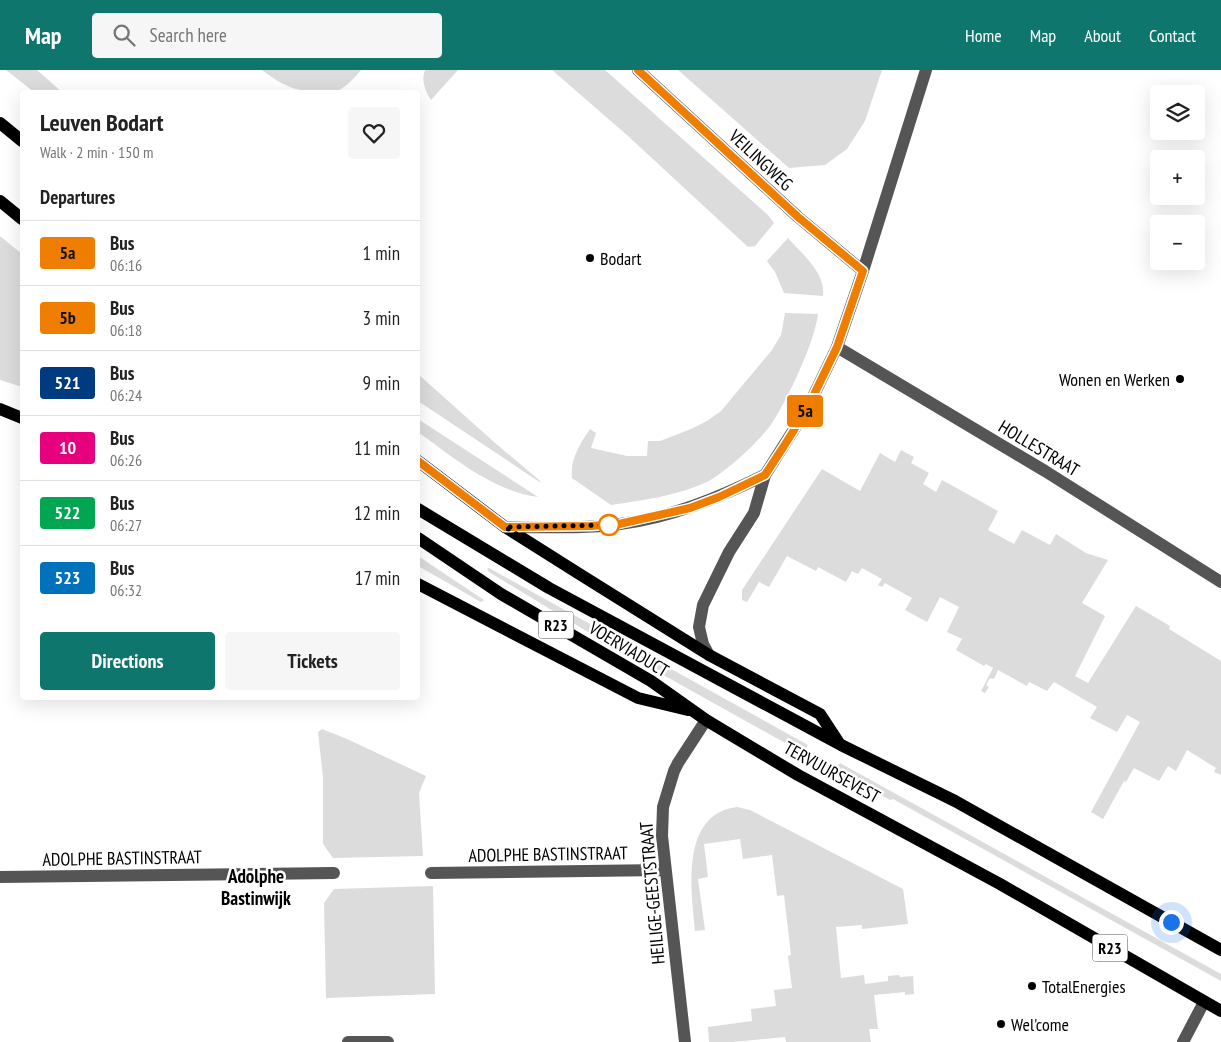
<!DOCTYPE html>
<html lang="en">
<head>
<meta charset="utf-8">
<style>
  body { margin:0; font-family:"PT Sans Narrow",sans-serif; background:#f6f6f6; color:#222; height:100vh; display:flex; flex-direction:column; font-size:19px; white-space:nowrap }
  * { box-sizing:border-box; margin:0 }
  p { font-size:16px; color:#767676 }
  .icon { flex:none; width:28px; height:28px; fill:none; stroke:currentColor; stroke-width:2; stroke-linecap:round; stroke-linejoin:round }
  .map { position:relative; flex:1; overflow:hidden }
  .details { position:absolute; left:20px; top:20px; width:400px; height:610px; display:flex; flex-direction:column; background:#fff; border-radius:5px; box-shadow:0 5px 20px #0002 }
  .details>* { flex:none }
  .badge { padding:0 10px; border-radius:4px; font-size:18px; line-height:32px }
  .fabs { position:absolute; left:1150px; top:15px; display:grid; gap:10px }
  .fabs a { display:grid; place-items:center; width:55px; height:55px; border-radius:5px; background:#fff; box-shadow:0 5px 20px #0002; font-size:25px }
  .you { position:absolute; width:25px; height:25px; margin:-12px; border:4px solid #fff; border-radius:50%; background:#1a73e8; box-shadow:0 0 0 8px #1a73e833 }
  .map>.badge { position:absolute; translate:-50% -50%; box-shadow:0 0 0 2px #fff }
  h2 { padding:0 20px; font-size:19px; line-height:45px }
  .round { display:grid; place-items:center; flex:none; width:52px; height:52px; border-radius:5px; background:#f6f6f6 }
  .summary { display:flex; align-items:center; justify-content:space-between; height:85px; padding:0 20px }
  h1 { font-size:24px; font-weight:700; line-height:38px }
  .cta { display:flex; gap:10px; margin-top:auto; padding:10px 20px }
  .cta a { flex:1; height:58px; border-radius:5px; background:#0f766e; color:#fff; font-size:20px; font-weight:700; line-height:58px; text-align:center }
  .cta a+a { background:#f6f6f6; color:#222 }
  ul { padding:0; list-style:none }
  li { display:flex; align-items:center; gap:15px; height:65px; padding:0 20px; border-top:1px solid #e0e0e0 }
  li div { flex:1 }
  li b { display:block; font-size:19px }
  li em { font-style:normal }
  li .badge { min-width:55px; font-weight:700; text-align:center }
  header { display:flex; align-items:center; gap:30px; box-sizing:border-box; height:70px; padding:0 25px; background:#0f766e; color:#fff }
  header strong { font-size:24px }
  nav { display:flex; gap:28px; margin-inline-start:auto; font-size:18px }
  .search { width:350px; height:45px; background:#f6f6f6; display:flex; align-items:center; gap:12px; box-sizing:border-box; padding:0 18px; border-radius:5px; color:#767676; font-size:19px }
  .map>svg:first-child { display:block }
  .green { fill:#dcdcdc }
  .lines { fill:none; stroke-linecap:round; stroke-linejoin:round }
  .minor { stroke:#555; stroke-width:12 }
  .major { stroke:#000; stroke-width:12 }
  .line-casing { stroke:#fff; stroke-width:11 }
  .line { stroke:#ef7d00; stroke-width:8 }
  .walk { stroke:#000; stroke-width:5; stroke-dasharray:0 9 }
  .poi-dot { fill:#000; stroke:#fff; stroke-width:2 }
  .stop-dot { fill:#fff; stroke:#ef7d00; stroke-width:2.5 }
  .labels { text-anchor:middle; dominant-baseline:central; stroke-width:5; stroke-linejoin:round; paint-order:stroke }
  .shield { fill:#fff; stroke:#4c4c4c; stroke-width:1 }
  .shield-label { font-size:16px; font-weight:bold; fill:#000 }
  .street-label { font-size:18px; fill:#000; stroke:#fff }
  .poi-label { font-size:18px; fill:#000; stroke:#fff; text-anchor:start }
  .neighbourhood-label { font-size:19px; font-weight:bold; fill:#000; stroke:#fff }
</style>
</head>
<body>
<header>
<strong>Map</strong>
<div class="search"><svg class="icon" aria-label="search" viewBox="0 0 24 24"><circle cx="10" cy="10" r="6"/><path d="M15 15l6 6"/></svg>Search here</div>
<nav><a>Home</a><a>Map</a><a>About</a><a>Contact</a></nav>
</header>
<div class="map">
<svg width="1221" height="972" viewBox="0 0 1221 972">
  <rect width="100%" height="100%" fill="#fff"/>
  <path class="green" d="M 6,0 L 37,0 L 62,22 L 34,22 Z
    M 262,0 L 361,0 C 355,7 349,14 341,19 C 336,22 328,22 322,22 C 296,22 283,16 262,0 Z
    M 425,0 L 458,0 L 431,30 C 425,21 421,10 425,0 Z
    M 552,0 L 605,0 L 768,145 L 774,153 L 755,176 L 748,177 L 628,66 Z
    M 678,0 L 882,0 L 865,51 L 847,79 L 825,95 L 789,98 Z
    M 0,166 L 22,184 L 22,317 L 0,310 Z
    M 788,168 C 802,184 826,203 823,226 L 784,223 L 775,202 L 767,191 Z
    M 785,243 L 818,244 C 814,274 788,328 772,353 C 760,371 726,402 707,412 C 677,426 643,430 611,435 L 572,408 C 570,389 580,374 590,359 L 596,363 L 591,378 L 627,386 L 647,386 L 648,371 L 660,371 L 691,359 L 707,351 L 721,341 L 772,280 L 781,265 Z
    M 418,304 L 494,372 L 539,410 L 541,413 L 418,331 Z
    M 418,349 L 538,427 C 493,421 454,388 418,362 Z
    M 901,380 L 914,387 L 911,393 L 929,403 L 923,414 L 936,422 L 942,410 L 998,441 L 988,460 L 1014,474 L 1022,460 L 1050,475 L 1056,464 L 1086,483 L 1108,490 L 1082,533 L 1105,546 L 1075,606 L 1088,613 L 1136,536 L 1170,556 L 1169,559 L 1221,591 L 1221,705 L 1214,702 L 1216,698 L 1187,680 L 1176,701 L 1168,696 L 1159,711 L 1134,698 L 1126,712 L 1124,711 L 1103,749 L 1091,742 L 1140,652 L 1127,645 L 1117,662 L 1090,648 L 1097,637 L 1054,612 L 1047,621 L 1029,612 L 1027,616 L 998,600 L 994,609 L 990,608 L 986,615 L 989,617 L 985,623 L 981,621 L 993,598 L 986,594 L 984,596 L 956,580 L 962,569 L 947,562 L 959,537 L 940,527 L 927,552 L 905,540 L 912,528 L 885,513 L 882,517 L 878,515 L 882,509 L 862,498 L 858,504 L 852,501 L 846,512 L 818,497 L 816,501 L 787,486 L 769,517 L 759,512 L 747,532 L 742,530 L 742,520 L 822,399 L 860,421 L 880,383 L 895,392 Z
    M 418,486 L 484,530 L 481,532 L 418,496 Z
    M 489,498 L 808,675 L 803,683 L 606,573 L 489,502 L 487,499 Z
    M 322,659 L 347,669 L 426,706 L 419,723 L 423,786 L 333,788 L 323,774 L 323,707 L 318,662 Z
    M 840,693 L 1221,904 L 1221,911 L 893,729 L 890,730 L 836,701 L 837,696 Z
    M 737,737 L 750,740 L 903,819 L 908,854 L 862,859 L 862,855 L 836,857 L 841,908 L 864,905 L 865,914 L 888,911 L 888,906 L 899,905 L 900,907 L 913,906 L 914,924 L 905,925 L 905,922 L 874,925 L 878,959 L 869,959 L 871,972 L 786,972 L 785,967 L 733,972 L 709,972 L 708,957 L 752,951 L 751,939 L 776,936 L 774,920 L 792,918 L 788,886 L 791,885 L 784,825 L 777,826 L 772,785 L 743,789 L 740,769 L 704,774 L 708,807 L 698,809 L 705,860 L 695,861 C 691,820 680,744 737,737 Z
    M 433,816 L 435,924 L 326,928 L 324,833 L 334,819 Z"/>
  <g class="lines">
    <path class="minor" d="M 638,0 L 798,147 L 863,201
      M 837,277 L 1045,401 L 1221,512
      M 505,457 C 543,457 582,459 620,454 C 672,447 718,428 765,405
      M 709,585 L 703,574 L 699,557 L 703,535 L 729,482 L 754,443 L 765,405 L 807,339 L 837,277 L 863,201 L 926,0
      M 431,803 L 665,800
      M 0,807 L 334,803
      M 348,972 L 388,972
      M 685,972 L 662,766 L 663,737 L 674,701 L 678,693 L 706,650
      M 1183,972 L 1204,932"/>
    <path class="major" d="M 0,53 L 22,71
      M 0,131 L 22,149
      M 0,339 L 22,348
      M 418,391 L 505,457 L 581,505 L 709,585 L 820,644 L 839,673
      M 418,439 L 549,518 L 841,675 L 955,731 L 1221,880
      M 418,468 L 501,524 L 651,611 L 706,650 L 798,705 L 1000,814 L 1221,941
      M 418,514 L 638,628 L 688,640"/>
  </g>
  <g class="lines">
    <defs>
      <path id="line" d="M 418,391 L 505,457 L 591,456 L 619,454 L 690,438 L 719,427 L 765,405 L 784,376 L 807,339 L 837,277 L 863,201 L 798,147 L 638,0"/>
    </defs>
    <use href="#line" class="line-casing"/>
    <use href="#line" class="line"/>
    <path class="walk" d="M 609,455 L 505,457 L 710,585 L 820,644 L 841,675 L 956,731 L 1171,852"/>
  </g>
  <g class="poi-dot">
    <circle cx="590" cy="188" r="5"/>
    <circle cx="1180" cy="309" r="5"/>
    <circle cx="1032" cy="916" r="5"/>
    <circle cx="1001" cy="954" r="5"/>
  </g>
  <circle class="stop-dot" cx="609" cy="455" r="10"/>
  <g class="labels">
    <g class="shield">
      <rect x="538.5" y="541.5" width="35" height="27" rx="4"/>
      <rect x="1092.5" y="864.5" width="35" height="27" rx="4"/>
    </g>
    <g class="shield-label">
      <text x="556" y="555">R23</text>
      <text x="1110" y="878">R23</text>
    </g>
    <g class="street-label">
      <text transform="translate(761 90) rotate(43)">VEILINGWEG</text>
      <text transform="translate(1039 378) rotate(31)">HOLLESTRAAT</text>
      <text transform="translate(629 579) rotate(31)">VOERVIADUCT</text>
      <text transform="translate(832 702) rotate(29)">TERVUURSEVEST</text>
      <text transform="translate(548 784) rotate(-1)">ADOLPHE BASTINSTRAAT</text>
      <text transform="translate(122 788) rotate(-1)">ADOLPHE BASTINSTRAAT</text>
      <text transform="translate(652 823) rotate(-95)">HEILIGE-GEESTSTRAAT</text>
    </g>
    <g class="poi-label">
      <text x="600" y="188">Bodart</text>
      <text x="1170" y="309" text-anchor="end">Wonen en Werken</text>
      <text x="1042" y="916">TotalEnergies</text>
      <text x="1011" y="954">Wel'come</text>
    </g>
    <g class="neighbourhood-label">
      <text x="256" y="806">Adolphe<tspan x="256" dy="22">Bastinwijk</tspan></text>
    </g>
  </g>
</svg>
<div class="fabs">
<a><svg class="icon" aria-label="layers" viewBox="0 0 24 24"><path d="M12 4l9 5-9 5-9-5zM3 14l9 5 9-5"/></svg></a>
<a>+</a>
<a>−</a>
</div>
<div class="you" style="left:1171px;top:852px"></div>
<b class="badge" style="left:805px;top:341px;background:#ef7d00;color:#111">5a</b>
<section class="details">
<div class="summary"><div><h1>Leuven Bodart</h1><p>Walk · 2 min · 150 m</p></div><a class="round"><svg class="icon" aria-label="heart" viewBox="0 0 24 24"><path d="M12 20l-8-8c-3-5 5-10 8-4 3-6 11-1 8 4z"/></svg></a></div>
<h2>Departures</h2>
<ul>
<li><span class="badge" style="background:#ef7d00;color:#111">5a</span><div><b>Bus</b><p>06:16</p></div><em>1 min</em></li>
<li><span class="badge" style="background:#ef7d00;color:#111">5b</span><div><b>Bus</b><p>06:18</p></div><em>3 min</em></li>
<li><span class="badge" style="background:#003b80;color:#fff">521</span><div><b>Bus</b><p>06:24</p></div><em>9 min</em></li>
<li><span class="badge" style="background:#e6007e;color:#fff">10</span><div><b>Bus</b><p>06:26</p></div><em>11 min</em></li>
<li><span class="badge" style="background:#00a651;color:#fff">522</span><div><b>Bus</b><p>06:27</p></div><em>12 min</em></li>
<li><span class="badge" style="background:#0072bc;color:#fff">523</span><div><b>Bus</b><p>06:32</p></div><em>17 min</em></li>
</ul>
<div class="cta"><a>Directions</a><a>Tickets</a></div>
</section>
</div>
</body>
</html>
